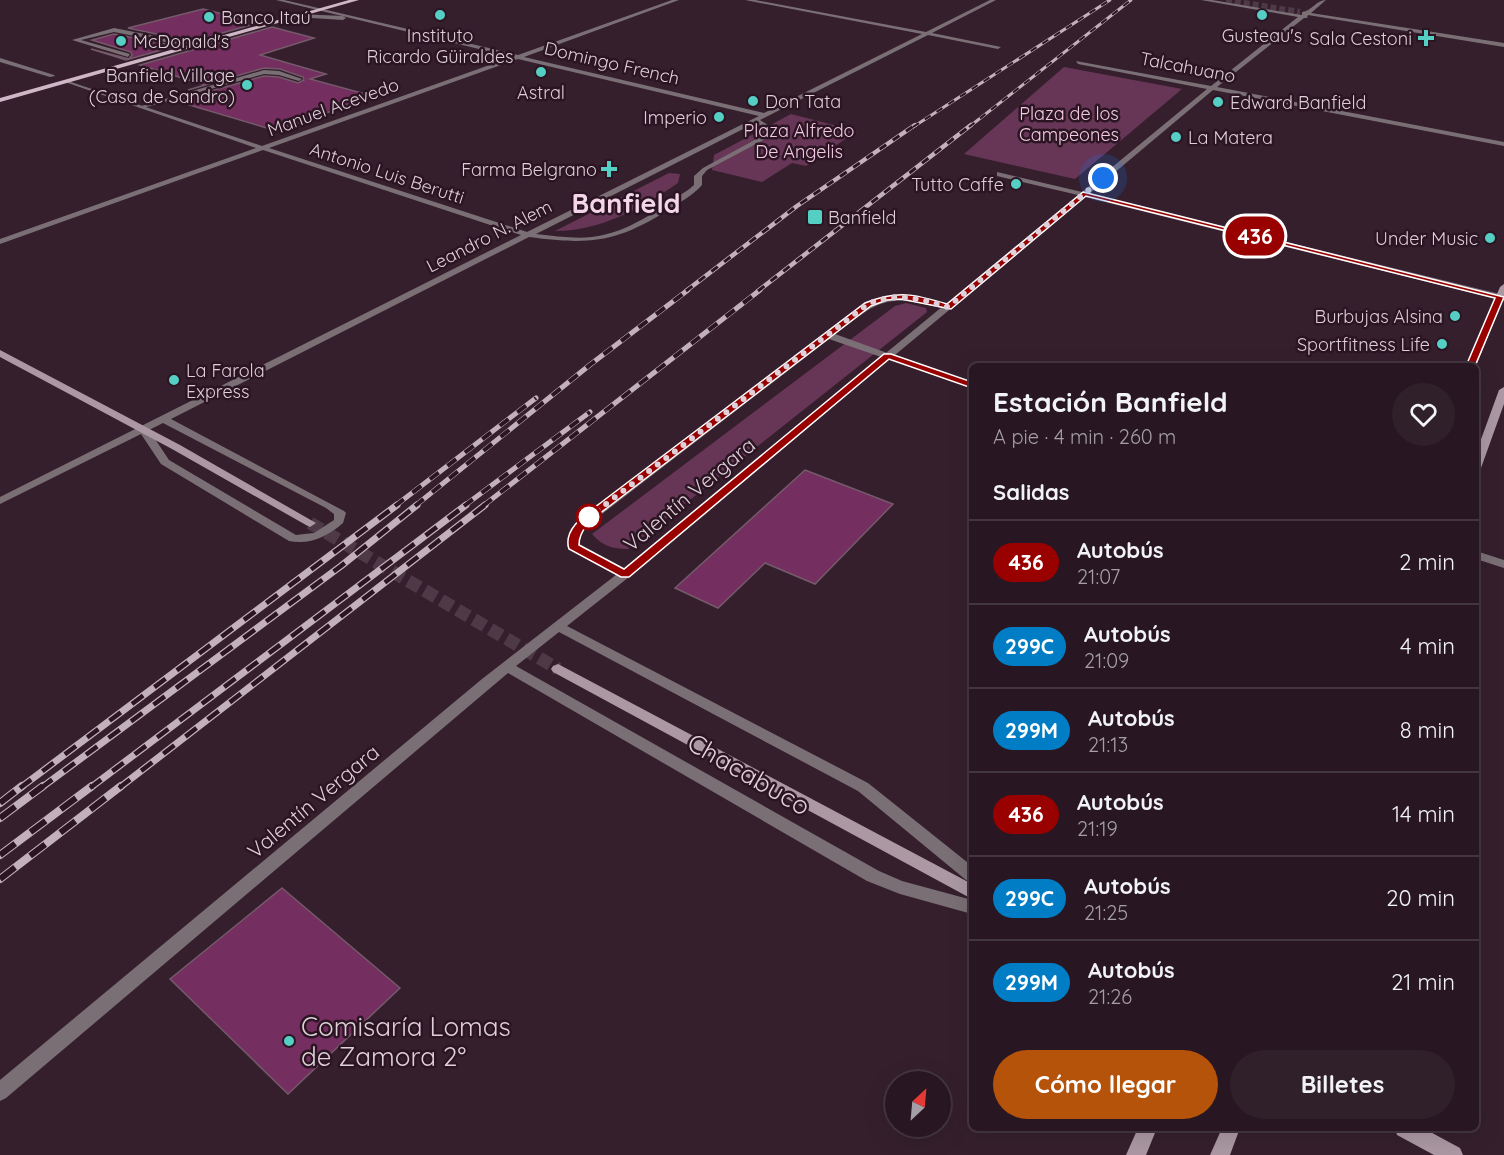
<!DOCTYPE html>
<html lang="es">
<head>
<meta charset="utf-8">
<style>
  body { margin:0; font-family:Quicksand,sans-serif; background:#30202a; color:#f1f3f6; height:100vh; display:flex; flex-direction:column; font-size:22px; white-space:nowrap }
  * { box-sizing:border-box; margin:0 }
  p { font-size:20px; color:#a59fa5 }
  .icon { flex:none; width:33px; height:33px; fill:none; stroke:currentColor; stroke-width:2; stroke-linecap:round; stroke-linejoin:round }
  .map { position:relative; flex:1; overflow:hidden }
  .sheet { position:absolute; left:969px; top:363px; width:510px; height:768px; display:flex; flex-direction:column; background:#281722; border-radius:9px; box-shadow:0 6px 24px #0002,0 0 0 2px #443640 }
  .sheet>* { flex:none }
  .badge { padding:0 12px; border-radius:20px; font-size:21px; line-height:39px }
  .needle { width:39px; rotate:26deg }
  .fabs { position:absolute; left:885px; top:1071px; display:grid; gap:12px }
  .fabs a { display:grid; place-items:center; width:66px; height:66px; border-radius:50%; background:#281722; box-shadow:0 6px 24px #0002,0 0 0 2px #443640; font-size:30px }
  .you { position:absolute; width:30px; height:30px; margin:-15px; border:4px solid #fff; border-radius:50%; background:#1a73e8; box-shadow:0 0 0 9px #1a73e833 }
  .map>.badge { position:absolute; translate:-50% -50%; box-shadow:0 0 0 3px #fff }
  h2 { padding:0 24px; font-size:22px; line-height:54px }
  .round { display:grid; place-items:center; flex:none; width:63px; height:63px; border-radius:32px; background:#30202a }
  .summary { display:flex; align-items:center; justify-content:space-between; height:102px; padding:0 24px }
  h1 { font-size:28px; font-weight:700; line-height:45px }
  .button { display:flex; gap:12px; margin-top:auto; padding:12px 24px }
  .button a { flex:1; height:69px; border-radius:36px; background:#b45309; color:#fff; font-size:24px; font-weight:700; line-height:69px; text-align:center }
  .button a+a { background:#30202a; color:#f1f3f6 }
  ul { padding:0; list-style:none }
  li { display:flex; align-items:center; gap:18px; height:84px; padding:0 24px; border-top:2px solid #443640 }
  li div { flex:1 }
  li b { display:block; font-size:22px }
  li em { font-style:normal }
  li .badge { min-width:66px; font-weight:700; text-align:center }
  .map>svg:first-child { display:block }
  .green { fill:#673657 }
  .building { fill:#742e5f; stroke:#745a6a; stroke-width:1.5 }
  .lines { fill:none; stroke-linecap:round; stroke-linejoin:round }
  .street-tunnel { stroke:#4e3947; stroke-width:6; stroke-dasharray:6 3; stroke-linecap:butt }
  .secondary-tunnel { stroke:#4e3947; stroke-width:13; stroke-dasharray:13 6; stroke-linecap:butt }
  .lane { fill:#7b6f76; fill-rule:evenodd }
  .street { fill:#7b6f76; fill-rule:evenodd }
  .secondary { fill:#ab98a3; fill-rule:evenodd }
  .primary { fill:#d0b7c6; fill-rule:evenodd }
  .rail-far4-casing { stroke:#c2b1bb; stroke-width:3 }
  .rail-far3-casing { stroke:#c2b1bb; stroke-width:4.5 }
  .rail-far2-casing { stroke:#c2b1bb; stroke-width:5 }
  .rail-far1-casing { stroke:#c2b1bb; stroke-width:7 }
  .rail-casing { stroke:#c2b1bb; stroke-width:8 }
  .rail-far4 { stroke:#2b1523; stroke-width:2; stroke-dasharray:7; stroke-linecap:butt }
  .rail-far3 { stroke:#2b1523; stroke-width:3; stroke-dasharray:8; stroke-linecap:butt }
  .rail-far2 { stroke:#2b1523; stroke-width:4; stroke-dasharray:11; stroke-linecap:butt }
  .rail-far1 { stroke:#2b1523; stroke-width:4.5; stroke-dasharray:14; stroke-linecap:butt }
  .rail { stroke:#2b1523; stroke-width:6; stroke-dasharray:19; stroke-linecap:butt }
  .line { fill:#990100; stroke:#fff; stroke-width:1.5 }
  .walk { stroke:#decfd8; stroke-width:6; stroke-dasharray:0 10.8 }
  .poi-dot { fill:#55cec4; stroke:#2b1523; stroke-width:2 }
  .stop-dot { fill:#fff; stroke:#990100; stroke-width:3 }
  .labels { text-anchor:middle; dominant-baseline:central; stroke-width:5; stroke-linejoin:round; paint-order:stroke }
  .far-poi-label { font-size:18px; fill:#decfd8; stroke:#2b1523; text-anchor:end }
  .far-street-label { font-size:18px; fill:#decfd8; stroke:#2b1523 }
  .far-park-label { font-size:18px; fill:#f3c9e3; stroke:#2b1523 }
  .street-label { font-size:21px; fill:#decfd8; stroke:#2b1523 }
  .near-street-label { font-size:26px; fill:#decfd8; stroke:#2b1523 }
  .near-poi-label { font-size:26px; fill:#decfd8; stroke:#2b1523; text-anchor:start }
  .far-town-label { font-size:27px; font-weight:bold; fill:#f4d6e8; stroke:#2b1523 }
</style>
</head>
<body>
<div class="map">
<svg width="1504" height="1155" viewBox="0 0 1504 1155">
  <rect width="100%" height="100%" fill="#351f2d"/>
  <path class="green" d="M 1064,67 L 1182,89 L 1075,179 L 964,154 Z
    M 791,114 L 857,131 L 806,166 L 792,163 L 762,182 L 712,170 L 714,155 Z
    M 669,173 L 680,174 L 678,183 C 641,208 601,231 555,231 Z
    M 906,303 L 926,308 L 927,312 L 628,549 C 613,549 602,546 592,534 L 895,306 Z"/>
  <path class="building" d="M 203,9 L 258,23 L 126,60 L 91,49 L 129,59 L 132,55 L 131,52 L 92,40 L 114,34 L 176,46 L 180,41 L 175,38 L 128,28 Z
    M 272,27 L 314,38 L 260,55 L 326,74 L 310,79 L 373,96 L 277,131 L 176,101 L 264,76 L 279,77 L 298,83 L 304,80 L 303,77 L 280,69 L 264,68 L 188,90 L 205,85 L 140,65 Z
    M 805,470 L 893,504 L 815,584 L 765,563 L 718,608 L 675,588 Z
    M 282,888 L 400,988 L 288,1094 L 170,979 Z"/>
  <g class="lines">
    <path class="street-tunnel" d="M 1226,0 L 1300,12"/>
    <path class="secondary-tunnel" d="M 310,523 L 558,669"/>
    <path class="lane" d="M 298,14 L 343,16 L 346,18 L 343,20 L 296,17 Z
      M 283,19 L 293,22 L 294,23 L 291,25 L 281,22 Z
      M 114,28 L 175,40 L 178,42 L 175,44 L 114,32 L 81,40 L 130,54 L 128,57 L 72,40 Z
      M 264,70 L 279,71 L 302,79 L 299,81 L 279,75 L 264,74 L 143,108 L 138,107 Z
      M 908,295 L 930,299 L 952,307 L 948,310 C 888,294 883,297 835,334 L 890,354 L 890,358 L 884,358 L 829,339 L 589,524 L 582,532 L 579,544 L 629,571 L 631,574 L 629,577 L 621,577 L 569,549 L 567,546 L 571,532 L 586,514 L 865,303 L 889,296 Z"/>
    <path class="street" d="M 276,0 L 284,0 L 518,55 L 672,0 L 679,0 L 524,57 L 764,113 L 922,34 L 745,0 L 755,0 L 926,32 L 990,0 L 996,0 L 932,33 L 1001,47 L 998,49 L 928,35 L 760,120 L 774,129 L 771,136 L 707,170 L 702,176 L 702,185 C 692,196 680,202 668,210 C 616,243 589,245 529,237 L 171,419 L 344,511 L 346,513 L 343,523 C 327,537 310,545 289,541 L 161,464 L 141,434 L 0,504 L 0,497 L 521,235 L 263,150 L 0,244 L 0,239 L 256,148 L 65,82 L 65,80 L 262,146 L 512,57 ZM 518,59 L 759,116 L 527,232 L 269,148 ZM 755,123 L 768,131 L 766,134 L 703,168 L 694,176 L 694,185 L 688,190 C 659,209 628,233 592,237 C 574,239 555,236 536,234 ZM 163,423 L 326,508 L 334,514 L 334,520 L 314,533 L 296,535 L 169,460 L 149,430 Z
      M 1201,0 L 1212,0 L 1302,15 L 1302,12 C 1312,11 1316,0 1326,0 L 1311,13 L 1504,43 L 1504,47 L 1308,15 L 1307,18 L 1304,18 L 1217,87 L 1504,142 L 1504,146 L 1213,90 L 1089,194 L 1504,295 L 1504,301 L 1085,197 L 895,355 L 972,382 L 972,388 L 889,360 L 629,577 L 567,626 L 868,783 L 972,866 L 972,882 L 966,880 L 858,791 L 559,632 L 516,666 L 879,871 L 902,881 L 972,900 L 972,914 L 900,894 L 867,881 L 508,673 L 6,1098 L 0,1101 L 0,1080 L 482,679 L 621,571 L 1078,195 L 997,176 L 997,172 L 1082,192 L 1207,89 L 1078,64 L 1076,61 L 1211,86 L 1298,17 Z
      M 0,58 L 54,75 L 55,76 L 50,77 L 0,62 Z
      M 1476,551 L 1504,560 L 1504,568 L 1476,559 Z"/>
    <path class="secondary" d="M 1504,284 L 1504,297 L 1476,366 L 1466,366 L 1500,287 Z
      M 0,350 L 180,445 L 316,523 L 310,527 L 306,525 L 172,449 L 0,357 Z
      M 1504,387 L 1504,404 L 1481,468 L 1476,471 L 1476,453 L 1499,390 Z
      M 558,664 L 972,884 L 972,899 L 553,672 L 551,669 L 553,666 Z
      M 1138,1128 L 1157,1128 L 1146,1155 L 1126,1155 Z
      M 1222,1128 L 1240,1128 L 1230,1155 L 1210,1155 Z
      M 1395,1128 L 1423,1128 L 1460,1148 L 1463,1155 L 1434,1155 L 1397,1135 Z"/>
    <path class="primary" d="M 349,0 L 359,0 L 0,102 L 0,98 Z"/>
    <defs>
      <path id="rail-far4" d="M 913,127 L 1110,0
        M 969,127 L 1131,0"/>
      <path id="rail-far3" d="M 686,291 L 797,206 L 915,125
        M 758,291 L 971,125"/>
      <path id="rail-far2" d="M 395,506 L 536,398
        M 415,506 L 591,364 L 688,290
        M 464,506 L 590,412
        M 483,506 L 760,290"/>
      <path id="rail-far1" d="M 20,788 L 397,505
        M 41,788 L 341,566 L 417,505
        M 90,788 L 466,505
        M 119,788 L 485,505"/>
      <path id="rail" d="M 0,803 L 22,786
        M 0,818 L 43,786
        M 0,855 L 92,786
        M 0,879 L 121,786"/>
    </defs>
    <use href="#rail-far4" class="rail-far4-casing"/>
    <use href="#rail-far3" class="rail-far3-casing"/>
    <use href="#rail-far2" class="rail-far2-casing"/>
    <use href="#rail-far1" class="rail-far1-casing"/>
    <use href="#rail" class="rail-casing"/>
    <use href="#rail-far4" class="rail-far4"/>
    <use href="#rail-far3" class="rail-far3"/>
    <use href="#rail-far2" class="rail-far2"/>
    <use href="#rail-far1" class="rail-far1"/>
    <use href="#rail" class="rail"/>
  </g>
  <path class="line" d="M 1083,192 L 1504,297 L 1475,366 L 1471,369 L 1466,366 L 1495,298 L 1086,196 L 951,309 L 901,299 L 887,300 L 871,306 L 611,505 C 597,516 579,526 579,545 L 624,569 L 884,354 L 891,354 L 975,383 L 975,387 L 969,387 L 889,359 L 629,577 L 621,577 L 569,549 C 562,528 589,512 603,501 L 865,303 C 897,290 915,294 947,304 Z"/>
  <g class="lines">
    <path class="walk" d="M 589,517 L 868,304 C 899,292 917,298 948,307 L 1103,178"/>
  </g>
  <g class="poi-dot">
    <circle cx="440" cy="15" r="6"/>
    <circle cx="1262" cy="15" r="6"/>
    <circle cx="209" cy="17" r="6"/>
    <path d="M1423 29h6v6h6v6h-6v6h-6v-6h-6v-6h6z"/>
    <circle cx="121" cy="41" r="6"/>
    <circle cx="541" cy="72" r="6"/>
    <circle cx="247" cy="85" r="6"/>
    <circle cx="753" cy="101" r="6"/>
    <circle cx="1218" cy="102" r="6"/>
    <circle cx="719" cy="117" r="6"/>
    <circle cx="1176" cy="137" r="6"/>
    <path d="M606 160h6v6h6v6h-6v6h-6v-6h-6v-6h6z"/>
    <circle cx="1016" cy="184" r="6"/>
    <rect x="807" y="209" width="16" height="16" rx="3"/>
    <circle cx="1490" cy="238" r="6"/>
    <circle cx="1455" cy="316" r="6"/>
    <circle cx="1442" cy="344" r="6"/>
    <circle cx="174" cy="380" r="6"/>
    <circle cx="289" cy="1041" r="6"/>
  </g>
  <circle class="stop-dot" cx="589" cy="517" r="12"/>
  <g class="labels">
    <g class="far-poi-label">
      <text x="221" y="17" text-anchor="start">Banco Itaú</text>
      <text x="440" y="35" text-anchor="middle">Instituto<tspan x="440" dy="21">Ricardo Güiraldes</tspan></text>
      <text x="1262" y="35" text-anchor="middle">Gusteau's</text>
      <text x="1412" y="38">Sala Cestoni</text>
      <text x="133" y="41" text-anchor="start">McDonald's</text>
      <text x="235" y="75">Banfield Village<tspan x="235" dy="21">(Casa de Sandro)</tspan></text>
      <text x="541" y="92" text-anchor="middle">Astral</text>
      <text x="765" y="101" text-anchor="start">Don Tata</text>
      <text x="1230" y="102" text-anchor="start">Edward Banfield</text>
      <text x="707" y="117">Imperio</text>
      <text x="1188" y="137" text-anchor="start">La Matera</text>
      <text x="597" y="169">Farma Belgrano</text>
      <text x="1004" y="184">Tutto Caffe</text>
      <text x="828" y="217" text-anchor="start">Banfield</text>
      <text x="1478" y="238">Under Music</text>
      <text x="1443" y="316">Burbujas Alsina</text>
      <text x="1430" y="344">Sportfitness Life</text>
      <text x="186" y="370" text-anchor="start">La Farola<tspan x="186" dy="21">Express</tspan></text>
    </g>
    <g class="far-street-label">
      <text transform="translate(612 63) rotate(13)">Domingo French</text>
      <text transform="translate(1188 67) rotate(11)">Talcahuano</text>
      <text transform="translate(333 107) rotate(-20)">Manuel Acevedo</text>
      <text transform="translate(387 173) rotate(18)">Antonio Luis Berutti</text>
      <text transform="translate(489 236) rotate(-27)">Leandro N. Alem</text>
    </g>
    <g class="far-park-label">
      <text x="1069" y="113">Plaza de los<tspan x="1069" dy="21">Campeones</tspan></text>
      <text x="799" y="130">Plaza Alfredo<tspan x="799" dy="21">De Angelis</tspan></text>
    </g>
    <g class="street-label">
      <text transform="translate(689 494) rotate(-40)">Valentín Vergara</text>
      <text transform="translate(313 801) rotate(-40)">Valentín Vergara</text>
    </g>
    <g class="near-street-label">
      <text transform="translate(749 774) rotate(30)">Chacabuco</text>
    </g>
    <g class="near-poi-label">
      <text x="301" y="1026">Comisaría Lomas<tspan x="301" dy="30">de Zamora 2°</tspan></text>
    </g>
    <g class="far-town-label">
      <text x="626" y="203">Banfield</text>
    </g>
  </g>
</svg>
<div class="fabs">
<a><svg class="needle" viewBox="-14 -14 28 28"><path d="M0-13l5 13h-10z" fill="#e53935"/><path d="M0 13l5-13h-10z" fill="#a59fa5"/></svg></a>
</div>
<div class="you" style="left:1103px;top:178px"></div>
<b class="badge" style="left:1255px;top:236px;background:#990100;color:#fff">436</b>
<section class="sheet">
<div class="summary"><div><h1>Estación Banfield</h1><p>A pie · 4 min · 260 m</p></div><a class="round"><svg class="icon" aria-label="heart" viewBox="0 0 24 24"><path d="M12 20l-8-8c-3-5 5-10 8-4 3-6 11-1 8 4z"/></svg></a></div>
<h2>Salidas</h2>
<ul>
<li><span class="badge" style="background:#990100;color:#fff">436</span><div><b>Autobús</b><p>21:07</p></div><em>2 min</em></li>
<li><span class="badge" style="background:#007dc5;color:#fff">299C</span><div><b>Autobús</b><p>21:09</p></div><em>4 min</em></li>
<li><span class="badge" style="background:#007dc5;color:#fff">299M</span><div><b>Autobús</b><p>21:13</p></div><em>8 min</em></li>
<li><span class="badge" style="background:#990100;color:#fff">436</span><div><b>Autobús</b><p>21:19</p></div><em>14 min</em></li>
<li><span class="badge" style="background:#007dc5;color:#fff">299C</span><div><b>Autobús</b><p>21:25</p></div><em>20 min</em></li>
<li><span class="badge" style="background:#007dc5;color:#fff">299M</span><div><b>Autobús</b><p>21:26</p></div><em>21 min</em></li>
</ul>
<div class="button"><a>Cómo llegar</a><a>Billetes</a></div>
</section>
</div>
</body>
</html>
